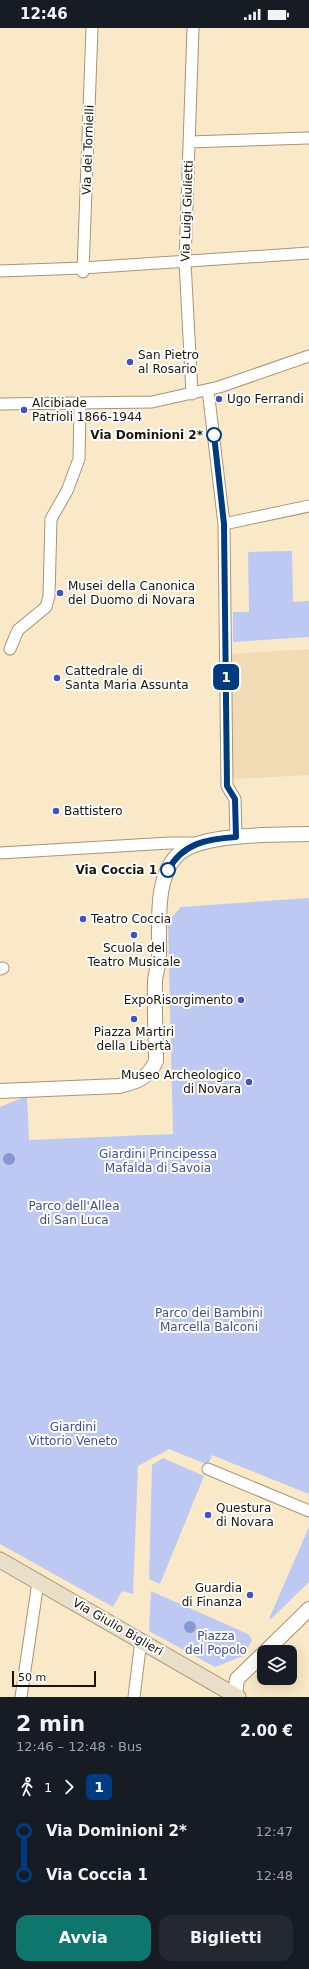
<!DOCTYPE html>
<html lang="it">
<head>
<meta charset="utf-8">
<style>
  body { margin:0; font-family:"DejaVu Sans",sans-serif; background:#242831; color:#f1f3f6; height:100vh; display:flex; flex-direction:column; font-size:15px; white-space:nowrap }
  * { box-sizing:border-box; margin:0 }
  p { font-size:13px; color:#9ea1a6 }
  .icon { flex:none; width:22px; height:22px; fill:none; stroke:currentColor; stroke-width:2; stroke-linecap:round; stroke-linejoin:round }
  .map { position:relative; height:1669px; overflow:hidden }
  .sheet { display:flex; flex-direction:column; background:#171b24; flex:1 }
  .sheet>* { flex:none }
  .badge { padding:0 8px; border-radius:6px; font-size:14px; line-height:26px }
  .controls { position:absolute; left:257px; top:1617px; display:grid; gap:8px }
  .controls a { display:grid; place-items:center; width:40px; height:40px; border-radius:8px; background:#171b24; box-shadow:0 4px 16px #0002; font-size:20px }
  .scale { position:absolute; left:12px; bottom:10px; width:84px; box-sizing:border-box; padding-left:4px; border:2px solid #191408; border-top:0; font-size:11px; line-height:14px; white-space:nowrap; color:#191408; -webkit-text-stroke:3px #fff; paint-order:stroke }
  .map>.badge { position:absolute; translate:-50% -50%; box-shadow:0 0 0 2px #fff }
  .legs { display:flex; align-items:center; gap:6px; height:44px; padding:0 16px; font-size:13px }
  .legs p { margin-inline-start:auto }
  .overview { display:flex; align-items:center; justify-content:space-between; height:68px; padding:0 16px }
  h1 { font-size:22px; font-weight:600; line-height:30px }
  .cta { display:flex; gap:8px; margin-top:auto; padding:8px 16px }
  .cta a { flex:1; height:46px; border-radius:12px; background:#0f766e; color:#fff; font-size:16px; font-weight:600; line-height:46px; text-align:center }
  .cta a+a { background:#242831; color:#f1f3f6 }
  ul { padding:0 16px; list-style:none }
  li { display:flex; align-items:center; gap:14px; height:44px; font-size:15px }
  li i { display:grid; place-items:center; width:6px; height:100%; margin:0 5px; background:currentColor }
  li i::after { content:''; width:10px; height:10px; margin:-5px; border:3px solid; border-radius:50%; background:#171b24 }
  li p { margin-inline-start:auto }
  li:first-child i { background:linear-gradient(#0000 50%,currentColor 0) }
  li:last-child i { background:linear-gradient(currentColor 50%,#0000 0) }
  .status { display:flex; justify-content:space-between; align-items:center; height:28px; padding:0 20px; background:#171b24; direction:ltr }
  .status svg { height:11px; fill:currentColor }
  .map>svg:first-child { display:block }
  .built { fill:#f0dbb4 }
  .green { fill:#bdc9f2 }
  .water { fill:#8998ce }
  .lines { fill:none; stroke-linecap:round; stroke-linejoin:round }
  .minor-casing { stroke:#a59577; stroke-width:13 }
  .tertiary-casing { stroke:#a59577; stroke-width:16 }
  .secondary-casing { stroke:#a59577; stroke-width:17 }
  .minor { stroke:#fff; stroke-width:11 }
  .tertiary { stroke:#fff; stroke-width:14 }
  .secondary { stroke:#e9dec7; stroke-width:15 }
  .line-1-casing { stroke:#fff; stroke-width:9 }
  .line-1 { stroke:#003b80; stroke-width:6 }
  .poi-dot { fill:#4251c5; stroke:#fff; stroke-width:1.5 }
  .stop-1-dot { fill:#fff; stroke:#003b80; stroke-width:2 }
  .labels { text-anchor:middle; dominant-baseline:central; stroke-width:4; stroke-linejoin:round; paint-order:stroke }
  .street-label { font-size:12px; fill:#191408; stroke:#fff }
  .poi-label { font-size:12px; fill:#191408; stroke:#fff; text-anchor:start }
  .stop-label { font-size:12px; font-weight:bold; fill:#191408; stroke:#fff; text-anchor:end }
  .park-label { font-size:12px; fill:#414f93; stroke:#fff }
</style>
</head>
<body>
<div class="status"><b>12:46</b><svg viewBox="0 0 49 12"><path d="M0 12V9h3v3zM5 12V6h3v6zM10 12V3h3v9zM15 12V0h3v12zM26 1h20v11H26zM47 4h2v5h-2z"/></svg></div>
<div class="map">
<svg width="309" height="1669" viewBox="0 0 309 1669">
  <rect width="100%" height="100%" fill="#fae9c8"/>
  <path class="built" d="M 309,621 L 309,747 L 235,751 L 232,747 L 229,626 Z"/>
  <path class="green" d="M 292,523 L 293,574 L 309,573 L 309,609 L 233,614 L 233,584 L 249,584 L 248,524 Z
    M 309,870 L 309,1466 L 212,1427 L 208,1437 L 169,1421 L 138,1438 L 133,1566 L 122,1563 L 113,1579 L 0,1516 L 0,1079 L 27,1068 L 29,1112 L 173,1106 L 168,893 L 181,879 Z
    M 163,1430 L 204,1448 L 160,1556 L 149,1551 L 152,1437 Z
    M 309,1499 L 309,1554 L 272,1590 L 269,1591 Z
    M 151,1563 L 248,1606 L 252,1612 L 243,1628 L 215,1639 L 149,1603 Z"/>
  <path class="water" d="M3 1131a6 6 0 1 1 12 0a6 6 0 1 1-12 0Z
    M184 1599a6 6 0 1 1 12 0a6 6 0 1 1-12 0Z"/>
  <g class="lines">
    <defs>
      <path id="minor" d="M 189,114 L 309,110
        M 0,243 L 83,240 L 309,225
        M 83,244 L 92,0
        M 208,362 L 224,496 L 227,758 L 235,771 L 236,809
        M 192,366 L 185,234 L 193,0
        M 0,376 L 152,374 L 219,359 L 309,328
        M 224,496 L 309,478
        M 10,621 L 18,602 L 46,579 L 49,568 L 51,491 L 67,463 L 79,431 L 80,375
        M 0,825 L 170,815 L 197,815
        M 0,941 L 3,940
        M 208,1441 L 309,1483
        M 21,1669 L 38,1554
        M 134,1669 L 141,1612"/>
      <path id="tertiary" d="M 0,1063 L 119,1058 C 136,1054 149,1050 156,1033 C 156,1007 154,980 155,954 C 155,946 159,938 159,930 C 160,899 153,846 181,824 C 206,805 277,807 309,806
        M 265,1624 L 309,1581
        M 235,1667 L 237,1651 L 264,1625"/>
      <path id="secondary" d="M 0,1532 L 238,1669"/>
    </defs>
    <use href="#minor" class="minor-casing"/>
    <use href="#tertiary" class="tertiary-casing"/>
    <use href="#secondary" class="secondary-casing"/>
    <use href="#minor" class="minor"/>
    <use href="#tertiary" class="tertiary"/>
    <use href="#secondary" class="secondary"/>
  </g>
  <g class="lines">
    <defs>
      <path id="line-1" d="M 168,842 C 183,815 207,811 236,809 L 235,771 L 227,758 L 224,496 L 214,407"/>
    </defs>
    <use href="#line-1" class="line-1-casing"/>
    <use href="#line-1" class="line-1"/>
  </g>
  <g class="poi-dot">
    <circle cx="130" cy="334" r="4"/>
    <circle cx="219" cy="371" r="4"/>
    <circle cx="24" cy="382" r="4"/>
    <circle cx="60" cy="565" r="4"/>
    <circle cx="57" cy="650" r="4"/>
    <circle cx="56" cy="783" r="4"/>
    <circle cx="83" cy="891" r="4"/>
    <circle cx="134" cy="907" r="4"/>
    <circle cx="241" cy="972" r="4"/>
    <circle cx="134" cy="991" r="4"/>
    <circle cx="249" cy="1054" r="4"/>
    <circle cx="208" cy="1487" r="4"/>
    <circle cx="250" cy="1567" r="4"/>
  </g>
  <g class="stop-1-dot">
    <circle cx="214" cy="407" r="7"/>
    <circle cx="168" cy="842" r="7"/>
  </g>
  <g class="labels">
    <g class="street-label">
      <text transform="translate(88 122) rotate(-88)">Via dei Tornielli</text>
      <text transform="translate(187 183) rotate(-88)">Via Luigi Giulietti</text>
      <text transform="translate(118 1599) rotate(30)">Via Giulio Biglieri</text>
    </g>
    <g class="poi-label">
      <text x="138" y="327">San Pietro<tspan x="138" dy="14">al Rosario</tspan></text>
      <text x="227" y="371">Ugo Ferrandi</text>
      <text x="32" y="375">Alcibiade<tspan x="32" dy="14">Patrioli 1866-1944</tspan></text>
      <text x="68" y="558">Musei della Canonica<tspan x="68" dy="14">del Duomo di Novara</tspan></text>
      <text x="65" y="643">Cattedrale di<tspan x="65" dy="14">Santa Maria Assunta</tspan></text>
      <text x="64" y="783">Battistero</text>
      <text x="91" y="891">Teatro Coccia</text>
      <text x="134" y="920" text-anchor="middle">Scuola del<tspan x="134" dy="14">Teatro Musicale</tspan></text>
      <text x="233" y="972" text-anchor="end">ExpoRisorgimento</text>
      <text x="134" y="1004" text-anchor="middle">Piazza Martiri<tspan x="134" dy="14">della Libertà</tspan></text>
      <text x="241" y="1047" text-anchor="end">Museo Archeologico<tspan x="241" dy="14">di Novara</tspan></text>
      <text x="216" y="1480">Questura<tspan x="216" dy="14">di Novara</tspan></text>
      <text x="242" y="1560" text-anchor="end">Guardia<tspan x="242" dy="14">di Finanza</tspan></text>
    </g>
    <g class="stop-label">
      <text x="203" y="407">Via Dominioni 2*</text>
      <text x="157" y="842">Via Coccia 1</text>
    </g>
    <g class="park-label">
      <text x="158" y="1126">Giardini Principessa<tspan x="158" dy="14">Mafalda di Savoia</tspan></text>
      <text x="74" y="1178">Parco dell'Allea<tspan x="74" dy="14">di San Luca</tspan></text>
      <text x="209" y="1285">Parco dei Bambini<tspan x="209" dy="14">Marcella Balconi</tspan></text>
      <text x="73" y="1399">Giardini<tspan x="73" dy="14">Vittorio Veneto</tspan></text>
      <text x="216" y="1608">Piazza<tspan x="216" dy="14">del Popolo</tspan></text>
    </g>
  </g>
</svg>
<div class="controls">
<a><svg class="icon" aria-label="layers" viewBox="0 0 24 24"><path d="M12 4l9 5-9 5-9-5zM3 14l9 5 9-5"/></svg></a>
</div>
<div class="scale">50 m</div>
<b class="badge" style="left:226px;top:649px;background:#003b80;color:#fff">1</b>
</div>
<section class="sheet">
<div class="overview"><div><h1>2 min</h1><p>12:46 – 12:48 · Bus</p></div><b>2.00 €</b></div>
<div class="legs"><svg class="icon" aria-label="walk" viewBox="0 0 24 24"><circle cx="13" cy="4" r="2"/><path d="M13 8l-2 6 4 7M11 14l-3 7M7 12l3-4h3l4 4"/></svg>1<svg class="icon" aria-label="forward" viewBox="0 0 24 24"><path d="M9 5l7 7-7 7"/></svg><b class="badge" style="background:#003b80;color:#fff">1</b></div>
<ul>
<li><i style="color:#003b80"></i><b>Via Dominioni 2*</b><p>12:47</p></li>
<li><i style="color:#003b80"></i><b>Via Coccia 1</b><p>12:48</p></li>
</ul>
<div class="cta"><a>Avvia</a><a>Biglietti</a></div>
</section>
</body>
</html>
